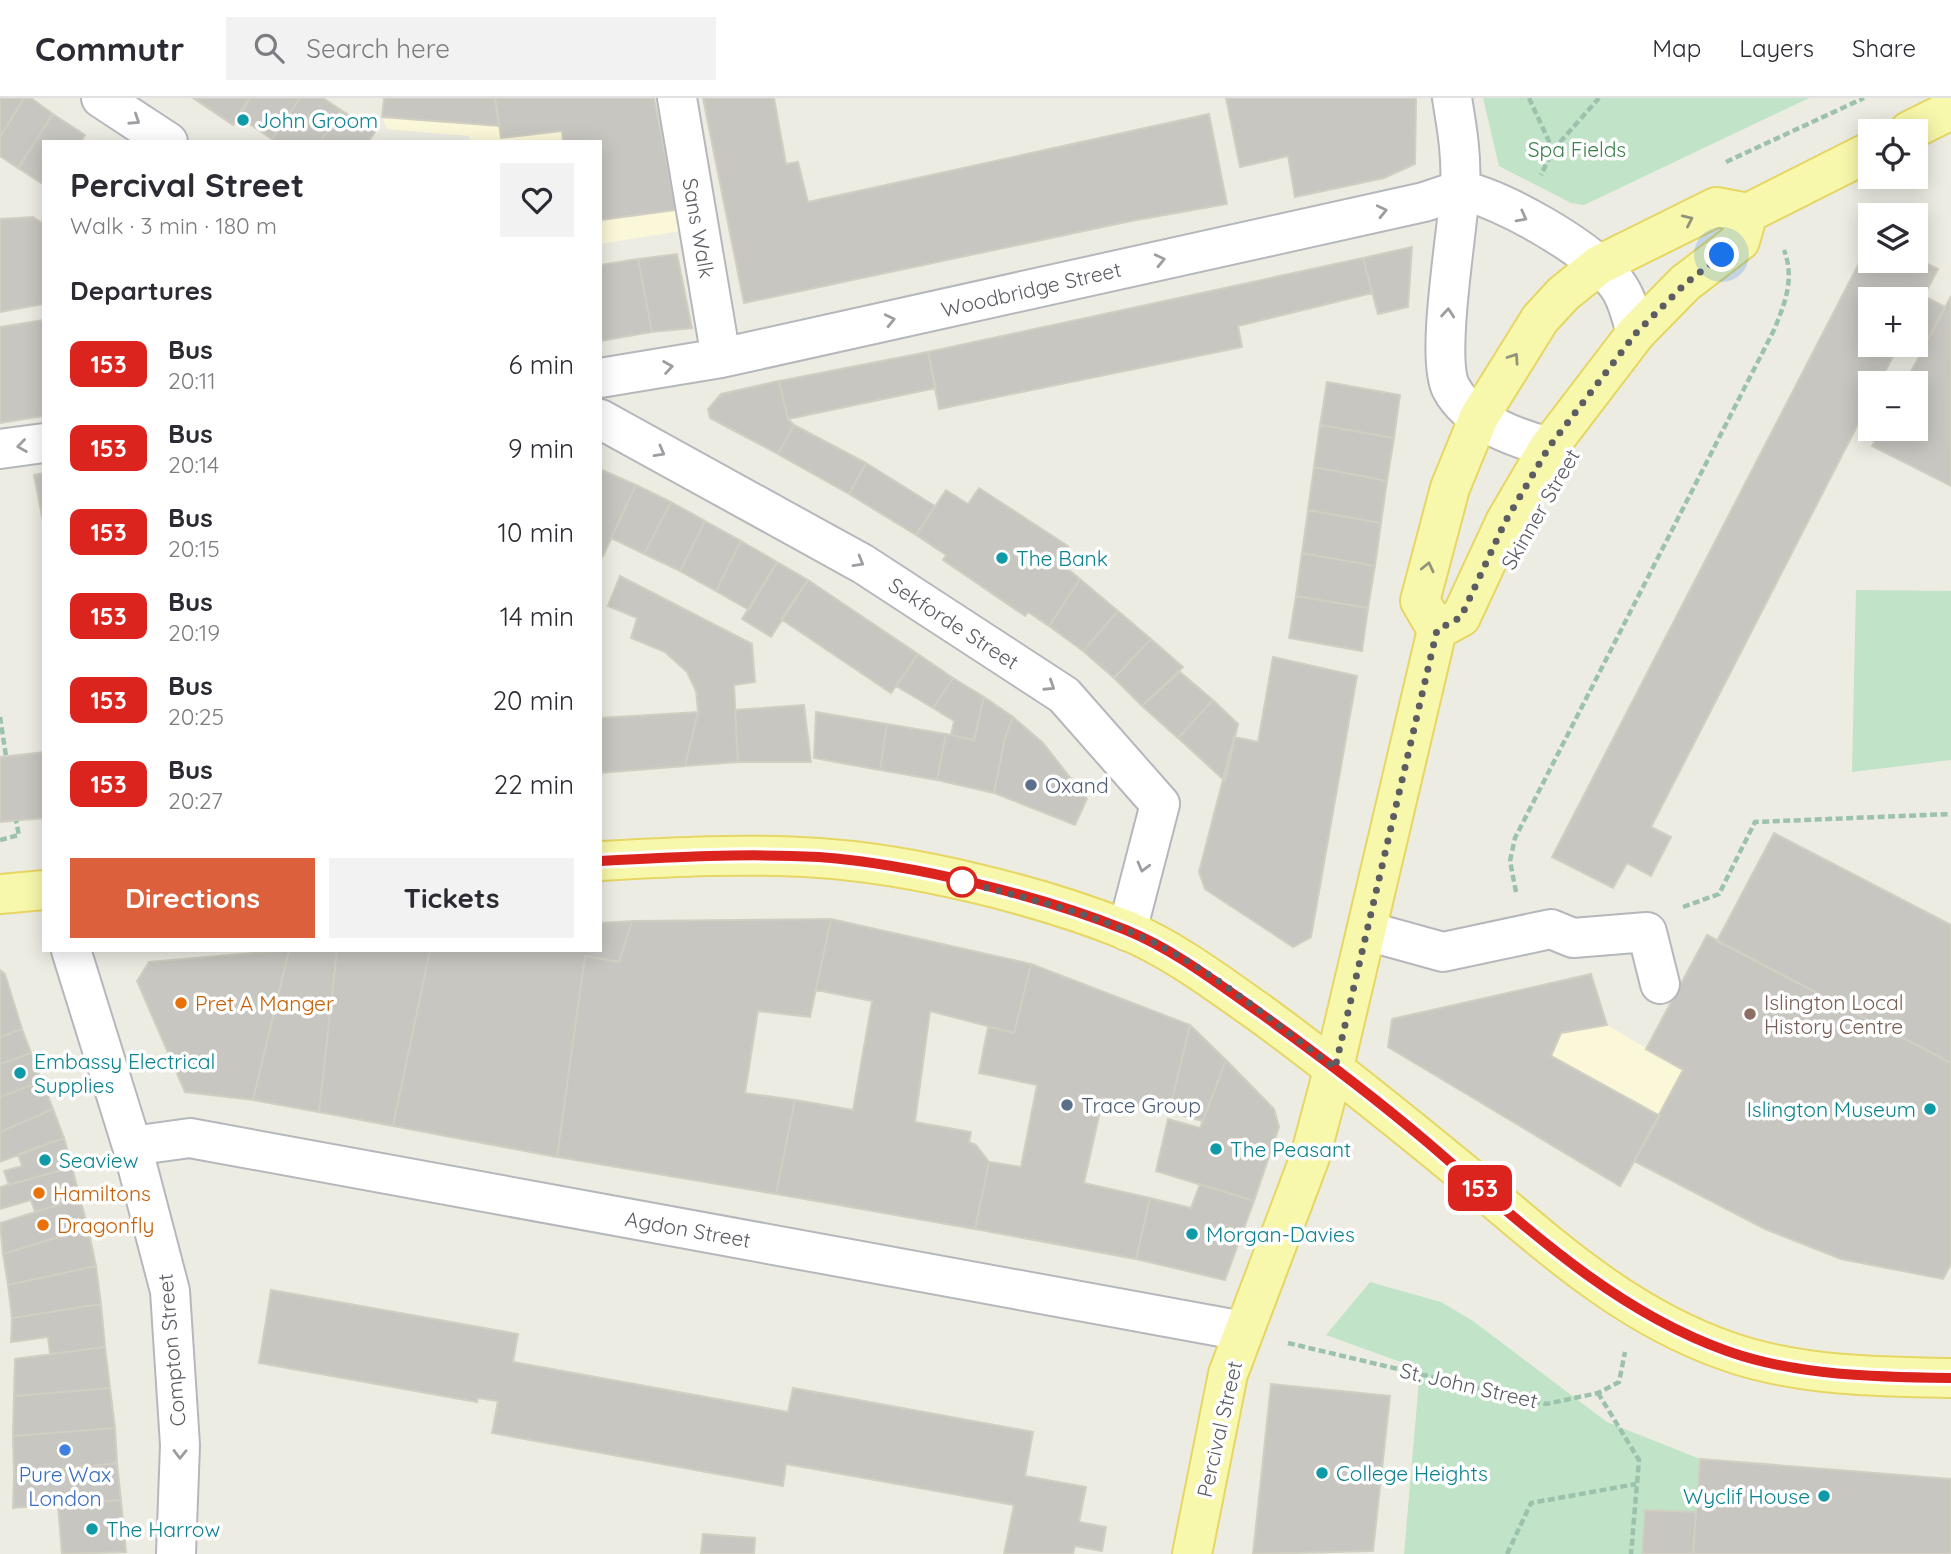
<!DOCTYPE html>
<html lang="en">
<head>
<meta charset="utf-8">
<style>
  body { margin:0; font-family:Quicksand,sans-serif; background:#f2f2f3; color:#2b2b33; height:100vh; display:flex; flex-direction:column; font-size:26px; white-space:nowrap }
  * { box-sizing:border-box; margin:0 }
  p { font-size:23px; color:#7c7c81 }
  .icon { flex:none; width:38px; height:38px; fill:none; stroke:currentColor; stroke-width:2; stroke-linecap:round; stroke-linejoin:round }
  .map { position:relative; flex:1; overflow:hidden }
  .side { position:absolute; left:42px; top:42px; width:560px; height:812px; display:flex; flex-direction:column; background:#fff; border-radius:0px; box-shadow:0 4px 18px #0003 }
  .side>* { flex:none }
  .badge { padding:0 14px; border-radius:10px; font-size:24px; line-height:46px }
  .controls { position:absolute; left:1858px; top:21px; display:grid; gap:14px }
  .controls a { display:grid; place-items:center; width:70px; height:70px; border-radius:0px; background:#fff; box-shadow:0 4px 18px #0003; font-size:35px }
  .you { position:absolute; width:35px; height:35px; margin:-18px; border:5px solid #fff; border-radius:50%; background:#1a73e8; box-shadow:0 0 0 10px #1a73e833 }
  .map>.badge { position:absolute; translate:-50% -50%; box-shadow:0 0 0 4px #fff }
  h2 { padding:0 28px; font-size:26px; line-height:63px }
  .round { display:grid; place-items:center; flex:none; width:74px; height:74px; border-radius:0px; background:#f2f2f3 }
  .headline { display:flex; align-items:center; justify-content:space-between; height:119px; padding:0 28px }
  h1 { font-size:33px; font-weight:800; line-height:52px }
  .cta { display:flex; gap:14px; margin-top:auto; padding:14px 28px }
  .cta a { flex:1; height:80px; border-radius:0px; background:#db603b; color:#fff; font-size:28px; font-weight:800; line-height:80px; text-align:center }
  .cta a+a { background:#f2f2f3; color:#2b2b33 }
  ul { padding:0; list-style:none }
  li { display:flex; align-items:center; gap:21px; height:84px; padding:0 28px }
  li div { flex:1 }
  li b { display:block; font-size:26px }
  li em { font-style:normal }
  li .badge { min-width:77px; font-weight:700; text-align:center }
  header { display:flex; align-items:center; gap:42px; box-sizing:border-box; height:98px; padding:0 35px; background:#fff; border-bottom:2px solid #e1e1e2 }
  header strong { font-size:33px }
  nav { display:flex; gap:38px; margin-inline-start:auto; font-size:24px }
  .search { width:490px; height:63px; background:#f2f2f3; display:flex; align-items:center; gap:18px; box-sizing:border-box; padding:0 24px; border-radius:0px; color:#7c7c81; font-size:26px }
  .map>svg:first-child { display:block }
  .commercial { fill:#fbf8da }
  .green { fill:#c1e3c7 }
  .building { fill:#c8c6c0; stroke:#d1cfc2; stroke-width:2 }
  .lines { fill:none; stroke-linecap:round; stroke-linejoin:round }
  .minor-casing { stroke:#b6b7bc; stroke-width:42 }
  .major-casing { stroke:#e6d663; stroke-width:42 }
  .path { stroke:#9cc2ad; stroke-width:4.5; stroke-dasharray:7 3.5; stroke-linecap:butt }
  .minor { stroke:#fff; stroke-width:38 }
  .major { stroke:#f8f8ac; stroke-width:38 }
  .oneway { stroke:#9d9ea1 }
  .oneway2 { stroke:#92937d }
  .line-casing { stroke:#fff; stroke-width:16 }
  .line { stroke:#dc241f; stroke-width:10 }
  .walk { stroke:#5b5d63; stroke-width:7; stroke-dasharray:0 12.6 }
  .culture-dot { fill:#0f9aa8; stroke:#fff; stroke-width:2.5 }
  .service-dot { fill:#5c6f8a; stroke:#fff; stroke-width:2.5 }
  .stop-dot { fill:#fff; stroke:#dc241f; stroke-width:3.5 }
  .food-dot { fill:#e8710a; stroke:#fff; stroke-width:2.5 }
  .education-dot { fill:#8d6e63; stroke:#fff; stroke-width:2.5 }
  .shop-dot { fill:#3f7fe0; stroke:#fff; stroke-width:2.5 }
  .labels { text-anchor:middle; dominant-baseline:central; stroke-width:7; stroke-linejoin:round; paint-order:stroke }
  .culture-label { font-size:21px; fill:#0d838f; stroke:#fff; text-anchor:start }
  .park-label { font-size:21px; fill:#3b814a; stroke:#fff }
  .street-label { font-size:21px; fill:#5b5d63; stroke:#fff }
  .service-label { font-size:21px; fill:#4e5e75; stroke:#fff; text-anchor:start }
  .education-label { font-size:21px; fill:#785e54; stroke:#fff; text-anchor:start }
  .food-label { font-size:21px; fill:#c56008; stroke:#fff; text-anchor:start }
  .shop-label { font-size:21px; fill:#366cbe; stroke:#fff }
</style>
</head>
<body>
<header>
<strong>Commutr</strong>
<div class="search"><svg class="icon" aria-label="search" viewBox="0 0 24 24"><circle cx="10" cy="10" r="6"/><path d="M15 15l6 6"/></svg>Search here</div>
<nav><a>Map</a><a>Layers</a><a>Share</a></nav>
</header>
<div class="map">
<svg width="1951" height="1456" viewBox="0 0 1951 1456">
  <rect width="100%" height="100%" fill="#edece3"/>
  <path class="commercial" d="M 384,0 L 654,0 L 681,133 L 600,146 L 600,44 L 470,44 L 469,38 L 387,31 L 382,19 Z
    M 1591,876 L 1607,927 L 1683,972 L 1620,1088 L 1388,949 L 1392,921 Z"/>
  <path class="green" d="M 1483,0 L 1809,0 L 1584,107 L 1571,105 L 1499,68 Z
    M 1856,492 L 1951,493 L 1951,662 L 1852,674 Z
    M 1370,1184 L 1441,1204 L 1473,1223 L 1607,1324 L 1700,1361 L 1693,1456 L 1404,1456 L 1420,1271 L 1326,1237 Z"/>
  <path class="building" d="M 0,0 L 24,0 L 0,39 Z
    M 24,0 L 31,0 L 53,16 L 18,70 L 0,58 L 0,39 Z
    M 193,0 L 250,0 L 233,27 Z
    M 250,0 L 300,0 L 272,41 L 238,18 Z
    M 300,0 L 323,0 L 341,12 L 320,44 L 276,44 L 272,41 Z
    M 384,0 L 495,0 L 499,28 L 382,19 Z
    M 495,0 L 654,0 L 676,112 L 600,122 L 600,44 L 563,44 L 562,33 L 501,40 Z
    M 703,0 L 774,0 L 786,66 L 798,64 L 808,104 L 1209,16 L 1227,106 L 1131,123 L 744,205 Z
    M 1226,0 L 1416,0 L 1415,66 L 1384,80 L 1295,99 L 1288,58 L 1240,69 Z
    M 341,12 L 375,34 L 368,44 L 320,44 Z
    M 53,16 L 85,37 L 81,44 L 44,44 L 44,87 L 18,70 Z
    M 33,119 L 44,126 L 44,206 L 0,214 L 0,121 Z
    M 1871,142 L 1871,163 L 1916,163 L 1916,160 L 1938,171 L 1924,198 L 1945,209 L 1925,247 L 1916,242 L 1916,201 L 1871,201 L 1871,247 L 1899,247 L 1879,285 L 1871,285 L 1871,301 L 1651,729 L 1671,739 L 1651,778 L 1627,765 L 1613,790 L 1552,759 Z
    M 1412,149 L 1408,209 L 1378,216 L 1363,160 Z
    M 677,156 L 692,230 L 652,234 L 638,161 Z
    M 1363,160 L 1372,195 L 1238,228 L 1242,249 L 939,311 L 928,254 Z
    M 638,161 L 652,234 L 600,243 L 600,167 Z
    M 1951,198 L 1951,388 L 1872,348 L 1881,331 L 1916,331 L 1916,285 L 1905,285 Z
    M 44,222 L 44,318 L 0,325 L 0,229 Z
    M 928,254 L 936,290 L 788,321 L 779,283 Z
    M 779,283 L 788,321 L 794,327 L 778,356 L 710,320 L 708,311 L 721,296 Z
    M 1327,284 L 1400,297 L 1394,340 L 1320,327 Z
    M 794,327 L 866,365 L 849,396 L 778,356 Z
    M 1320,327 L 1394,340 L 1387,383 L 1314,369 Z
    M 866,365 L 935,408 L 916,437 L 849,396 Z
    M 1314,369 L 1387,383 L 1381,425 L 1308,412 Z
    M 600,371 L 636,387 L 603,458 L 600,457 Z
    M 44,375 L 44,429 L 34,377 Z
    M 636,387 L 671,404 L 644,456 L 611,440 Z
    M 979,390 L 1068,448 L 1058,463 L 1080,481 L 1049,528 L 1028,514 L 1025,518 L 943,462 L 946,457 L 916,437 L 946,392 L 968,406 Z
    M 671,404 L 705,423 L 680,473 L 644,456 Z
    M 1308,412 L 1381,425 L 1375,468 L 1302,455 Z
    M 705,423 L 741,443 L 716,493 L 680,473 Z
    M 741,443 L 777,464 L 749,512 L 716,493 Z
    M 1302,455 L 1375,468 L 1368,510 L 1296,498 Z
    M 777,464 L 808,482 L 771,539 L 742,521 Z
    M 620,478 L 752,546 L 755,584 L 734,587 L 738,664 L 685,668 L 698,614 L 696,593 L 687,574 L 665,554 L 631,540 L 637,520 L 608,508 Z
    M 1080,481 L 1118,513 L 1083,553 L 1049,528 Z
    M 808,482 L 918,556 L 891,595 L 781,521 Z
    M 1296,498 L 1368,510 L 1362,553 L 1289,540 Z
    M 1118,513 L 1151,541 L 1114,580 L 1083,553 Z
    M 1151,541 L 1183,569 L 1142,608 L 1114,580 Z
    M 918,556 L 953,580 L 933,610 L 896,588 Z
    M 1273,559 L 1357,578 L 1311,839 L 1293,849 L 1205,791 L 1199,774 L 1234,639 L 1258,644 Z
    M 1180,574 L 1213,602 L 1178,640 L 1142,608 Z
    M 953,580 L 984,599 L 974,642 L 951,637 L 954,623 L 933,610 Z
    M 984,599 L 1013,619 L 1005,640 L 994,695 L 937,682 L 946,636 L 974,642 Z
    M 1213,602 L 1238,626 L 1225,683 L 1178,640 Z
    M 804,607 L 811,664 L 738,664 L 735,612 Z
    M 698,614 L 685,668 L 600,675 L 600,620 Z
    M 816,614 L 887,626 L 880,672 L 814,660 Z
    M 1013,619 L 1043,645 L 1087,701 L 1075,727 L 994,695 L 1005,640 Z
    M 887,626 L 946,636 L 937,682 L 880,672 Z
    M 44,654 L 44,720 L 0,724 L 0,659 Z
    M 1774,735 L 1951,827 L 1951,965 L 1717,843 Z
    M 831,821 L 1031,866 L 1014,935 L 930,913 L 915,1024 L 971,1034 L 969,1044 L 976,1047 L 989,1064 L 975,1131 L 776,1096 L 795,1002 L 853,1012 L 872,903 L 816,892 Z
    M 831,821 L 810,919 L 758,913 L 745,995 L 795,1002 L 776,1096 L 557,1059 L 585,858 L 619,864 L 632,823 Z
    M 632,823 L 619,864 L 585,858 L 557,1059 L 393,1028 L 430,852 L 600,852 L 600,825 Z
    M 1707,837 L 1951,965 L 1951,1166 L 1943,1181 L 1841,1161 L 1765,1131 L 1634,1063 L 1683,972 L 1646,951 Z
    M 289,852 L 337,852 L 319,1014 L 253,1002 Z
    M 289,852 L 253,1002 L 185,994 L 137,883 L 149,864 Z
    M 337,852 L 430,852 L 393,1028 L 319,1014 Z
    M 1031,866 L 1190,927 L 1169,1014 L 1103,1000 L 1084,1085 L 1150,1100 L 1136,1161 L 975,1131 L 989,1064 L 1021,1069 L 1037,987 L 979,975 L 988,929 L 1014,935 Z
    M 0,872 L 5,876 L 22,931 L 0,939 Z
    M 1591,876 L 1607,927 L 1561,935 L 1551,958 L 1660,1018 L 1620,1088 L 1388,949 L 1392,921 Z
    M 1190,927 L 1226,962 L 1203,1023 L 1169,1014 Z
    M 22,931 L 31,955 L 0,966 L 0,939 Z
    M 31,955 L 42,983 L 0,999 L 0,966 Z
    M 1226,962 L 1274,1011 L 1279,1029 L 1254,1103 L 1156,1073 L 1168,1021 L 1200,1030 Z
    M 42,983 L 53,1011 L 0,1034 L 0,999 Z
    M 53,1011 L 64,1040 L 0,1064 L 0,1034 Z
    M 64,1040 L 72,1069 L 9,1087 L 4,1073 L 22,1068 L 18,1056 Z
    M 72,1069 L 80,1100 L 35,1114 L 31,1102 L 0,1111 L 0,1089 Z
    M 1200,1086 L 1254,1103 L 1225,1182 L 1136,1161 L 1150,1100 L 1191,1110 Z
    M 80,1100 L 88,1130 L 3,1156 L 0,1125 Z
    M 88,1130 L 96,1168 L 8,1187 L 3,1156 Z
    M 96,1168 L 101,1206 L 12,1220 L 8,1187 Z
    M 271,1192 L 518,1236 L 513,1264 L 788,1314 L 793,1290 L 1033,1334 L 1025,1378 L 1086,1389 L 1079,1424 L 1106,1429 L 1102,1453 L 1075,1448 L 1073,1456 L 1004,1456 L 1014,1407 L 786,1366 L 783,1388 L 492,1335 L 498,1303 L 478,1300 L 477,1304 L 259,1265 Z
    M 101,1206 L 105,1249 L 50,1256 L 48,1239 L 11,1244 L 12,1220 Z
    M 105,1249 L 110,1290 L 14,1298 L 15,1261 Z
    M 1271,1286 L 1390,1298 L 1373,1453 L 1253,1456 Z
    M 110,1290 L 115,1330 L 13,1338 L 14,1298 Z
    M 115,1330 L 117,1365 L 14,1376 L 13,1338 Z
    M 1700,1361 L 1951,1381 L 1951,1456 L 1693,1456 Z
    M 117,1365 L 121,1402 L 13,1410 L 14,1376 Z
    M 121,1402 L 126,1454 L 62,1456 L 58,1407 Z
    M 1645,1412 L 1696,1414 L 1693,1456 L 1642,1456 Z
    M 703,1436 L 755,1440 L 754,1456 L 701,1456 Z"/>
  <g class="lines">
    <defs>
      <path id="minor" d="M 101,0 L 168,44
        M 677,0 L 721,260
        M 1452,0 C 1457,30 1462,59 1460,90 C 1458,132 1435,259 1451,290 C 1469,324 1515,340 1549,349
        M 1460,92 C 1503,101 1589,150 1616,185 C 1627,199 1631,218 1636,235
        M 600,280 L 721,260 L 1424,104 L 1460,92
        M 600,321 L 863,466 L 1064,597 L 1160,706 L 1127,833
        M 0,351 L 44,345
        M 1367,833 L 1443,854 L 1551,831 L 1573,840 L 1647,834 L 1660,886
        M 71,852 L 132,1048 L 170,1193 L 180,1347 L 176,1456
        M 132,1048 L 190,1040 L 1243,1233"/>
      <path id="major" d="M 1909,33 L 1951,12
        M 1437,532 L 1461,519 L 1505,424 L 1549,349 L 1636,235 L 1685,185 L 1740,143 L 1748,115
        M 600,763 C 673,759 746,755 819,760 C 912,766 1039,797 1126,832 C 1174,852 1217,885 1260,915 C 1331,967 1399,1022 1467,1078 C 1549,1147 1624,1217 1727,1253 C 1797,1278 1878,1279 1951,1280
        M 0,796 L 44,792
        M 1192,1456 L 1228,1276 L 1310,1059 L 1334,969 L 1437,532 L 1420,503 L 1450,390 L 1479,319 L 1540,221 L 1563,196 L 1599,167 L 1716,109 L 1748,115 L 1871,53"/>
    </defs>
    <use href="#minor" class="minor-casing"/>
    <use href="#major" class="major-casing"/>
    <path class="path" d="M 1529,0 L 1553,52 L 1541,77
      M 1553,52 L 1599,0
      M 1726,64 L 1864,0
      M 0,619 L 6,658
      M 0,742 L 19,737 L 16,723
      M 1516,794 L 1510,763 L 1515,740 L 1774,232 C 1785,205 1795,181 1784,152
      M 1683,809 L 1719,796 L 1755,724 L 1951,716
      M 1288,1245 L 1546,1306 L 1598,1295 L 1619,1284 L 1625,1254
      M 1598,1295 L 1639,1362 L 1631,1456
      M 1507,1456 L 1531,1405 L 1636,1386"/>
    <use href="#minor" class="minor"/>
    <use href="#major" class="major"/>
  </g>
  <defs><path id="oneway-chevron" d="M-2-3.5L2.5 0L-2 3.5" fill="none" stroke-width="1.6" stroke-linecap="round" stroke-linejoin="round" transform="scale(1.75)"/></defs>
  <g class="oneway">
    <use href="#oneway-chevron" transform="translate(135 22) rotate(33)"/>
    <use href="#oneway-chevron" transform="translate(1382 113) rotate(-13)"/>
    <use href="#oneway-chevron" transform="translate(1522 119) rotate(28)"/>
    <use href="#oneway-chevron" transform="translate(1160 162) rotate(-13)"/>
    <use href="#oneway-chevron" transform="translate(1448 215) rotate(-85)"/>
    <use href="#oneway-chevron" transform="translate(890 222) rotate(-13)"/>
    <use href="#oneway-chevron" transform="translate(668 269) rotate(-9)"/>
    <use href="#oneway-chevron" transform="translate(22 348) rotate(172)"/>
    <use href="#oneway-chevron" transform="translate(660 354) rotate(29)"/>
    <use href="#oneway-chevron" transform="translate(859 464) rotate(30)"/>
    <use href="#oneway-chevron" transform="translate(1050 588) rotate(33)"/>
    <use href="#oneway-chevron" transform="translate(1143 769) rotate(105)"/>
    <use href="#oneway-chevron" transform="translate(180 1356) rotate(91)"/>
  </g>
  <g class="oneway2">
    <use href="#oneway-chevron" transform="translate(1688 122) rotate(-25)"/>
    <use href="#oneway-chevron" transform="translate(1514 260) rotate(-56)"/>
    <use href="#oneway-chevron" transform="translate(1428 469) rotate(-77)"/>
  </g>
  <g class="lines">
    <defs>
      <path id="line" d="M 600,763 C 673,759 746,755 819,759 C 912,766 1039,797 1126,832 C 1175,852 1217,885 1260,915 C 1317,956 1373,998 1427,1044 C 1519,1123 1611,1212 1727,1253 C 1797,1278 1878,1279 1951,1280"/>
    </defs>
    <use href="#line" class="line-casing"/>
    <use href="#line" class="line"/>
    <path class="walk" d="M 962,784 C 1017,797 1073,811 1126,832 C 1203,863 1268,921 1335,970 L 1437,532 L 1461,519 L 1505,424 L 1549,349 L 1636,235 L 1685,186 L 1722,157"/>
  </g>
  <g class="culture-dot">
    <circle cx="243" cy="22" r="7"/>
    <circle cx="1002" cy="460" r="7"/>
    <circle cx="20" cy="975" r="7"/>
    <circle cx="1930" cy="1011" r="7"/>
    <circle cx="1216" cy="1051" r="7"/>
    <circle cx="45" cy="1062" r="7"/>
    <circle cx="1192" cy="1136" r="7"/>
    <circle cx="1322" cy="1375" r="7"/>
    <circle cx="1824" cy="1398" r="7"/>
    <circle cx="92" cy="1431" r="7"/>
  </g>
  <g class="service-dot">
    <circle cx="1031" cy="687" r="7"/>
    <circle cx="1067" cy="1007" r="7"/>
  </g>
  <circle class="stop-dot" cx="962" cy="784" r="14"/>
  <g class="food-dot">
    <circle cx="181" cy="905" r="7"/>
    <circle cx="39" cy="1095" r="7"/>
    <circle cx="43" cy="1127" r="7"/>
  </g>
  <circle class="education-dot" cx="1750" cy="916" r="7"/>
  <circle class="shop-dot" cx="65" cy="1352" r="7"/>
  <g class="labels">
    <g class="culture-label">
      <text x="257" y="22">John Groom</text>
      <text x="1016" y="460">The Bank</text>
      <text x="34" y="963">Embassy Electrical<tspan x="34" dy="24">Supplies</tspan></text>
      <text x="1916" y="1011" text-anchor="end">Islington Museum</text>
      <text x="1230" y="1051">The Peasant</text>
      <text x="59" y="1062">Seaview</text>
      <text x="1206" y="1136">Morgan-Davies</text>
      <text x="1336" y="1375">College Heights</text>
      <text x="1810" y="1398" text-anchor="end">Wyclif House</text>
      <text x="106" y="1431">The Harrow</text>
    </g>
    <g class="park-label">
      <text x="1577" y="51">Spa Fields</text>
    </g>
    <g class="street-label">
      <text transform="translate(699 130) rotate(80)">Sans Walk</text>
      <text transform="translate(1031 191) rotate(-13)">Woodbridge Street</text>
      <text transform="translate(1540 411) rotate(-60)">Skinner Street</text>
      <text transform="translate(954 525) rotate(33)">Sekforde Street</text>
      <text transform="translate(688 1131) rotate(10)">Agdon Street</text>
      <text transform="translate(171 1252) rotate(-95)">Compton Street</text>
      <text transform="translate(1469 1287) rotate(13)">St. John Street</text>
      <text transform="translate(1219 1331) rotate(-77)">Percival Street</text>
    </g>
    <g class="service-label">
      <text x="1045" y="687">Oxand</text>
      <text x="1081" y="1007">Trace Group</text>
    </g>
    <g class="education-label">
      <text x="1764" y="904">Islington Local<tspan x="1764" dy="24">History Centre</tspan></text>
    </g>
    <g class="food-label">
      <text x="195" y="905">Pret A Manger</text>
      <text x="53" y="1095">Hamiltons</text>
      <text x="57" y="1127">Dragonfly</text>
    </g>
    <g class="shop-label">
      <text x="65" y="1376">Pure Wax<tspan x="65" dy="24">London</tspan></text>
    </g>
  </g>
</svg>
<div class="controls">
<a><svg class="icon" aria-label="locate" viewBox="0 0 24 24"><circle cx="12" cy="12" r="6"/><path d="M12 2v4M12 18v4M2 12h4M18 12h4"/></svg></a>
<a><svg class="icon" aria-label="layers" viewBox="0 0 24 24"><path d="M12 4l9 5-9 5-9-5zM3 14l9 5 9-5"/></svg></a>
<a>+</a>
<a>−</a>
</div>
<div class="you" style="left:1722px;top:157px"></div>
<b class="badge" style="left:1480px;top:1090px;background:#dc241f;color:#fff">153</b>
<section class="side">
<div class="headline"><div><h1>Percival Street</h1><p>Walk · 3 min · 180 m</p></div><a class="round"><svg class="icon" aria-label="heart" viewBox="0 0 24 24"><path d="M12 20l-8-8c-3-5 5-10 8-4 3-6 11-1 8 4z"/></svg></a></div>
<h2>Departures</h2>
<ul>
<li><span class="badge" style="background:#dc241f;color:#fff">153</span><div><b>Bus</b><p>20:11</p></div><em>6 min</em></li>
<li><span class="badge" style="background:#dc241f;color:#fff">153</span><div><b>Bus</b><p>20:14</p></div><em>9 min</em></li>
<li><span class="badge" style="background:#dc241f;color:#fff">153</span><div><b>Bus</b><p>20:15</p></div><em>10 min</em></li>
<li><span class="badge" style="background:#dc241f;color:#fff">153</span><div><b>Bus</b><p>20:19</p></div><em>14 min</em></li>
<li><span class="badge" style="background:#dc241f;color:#fff">153</span><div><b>Bus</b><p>20:25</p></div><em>20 min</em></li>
<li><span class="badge" style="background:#dc241f;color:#fff">153</span><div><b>Bus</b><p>20:27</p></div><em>22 min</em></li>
</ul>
<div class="cta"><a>Directions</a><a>Tickets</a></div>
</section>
</div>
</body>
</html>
